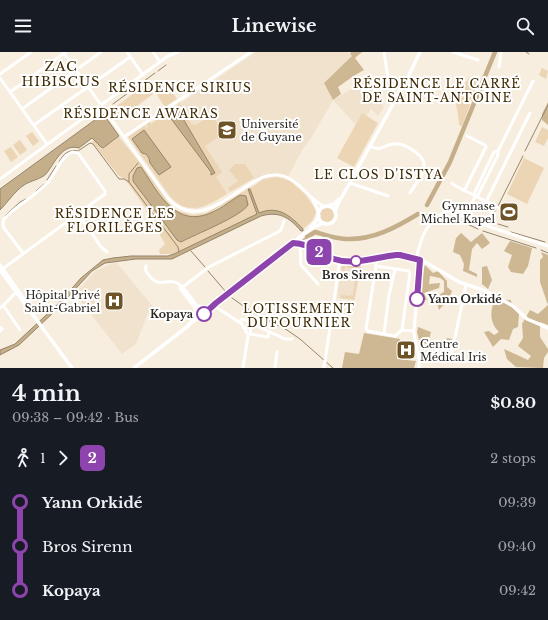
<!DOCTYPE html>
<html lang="en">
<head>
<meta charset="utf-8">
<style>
  body { margin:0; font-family:"Libre Baskerville",serif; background:#20242c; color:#f1f3f6; height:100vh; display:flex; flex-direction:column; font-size:15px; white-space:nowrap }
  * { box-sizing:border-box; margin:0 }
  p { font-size:13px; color:#9ea1a6 }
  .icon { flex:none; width:22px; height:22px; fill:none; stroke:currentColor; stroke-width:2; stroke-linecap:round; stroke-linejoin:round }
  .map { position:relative; height:316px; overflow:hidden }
  .sheet { display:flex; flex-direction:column; background:#171b24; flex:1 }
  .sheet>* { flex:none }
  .badge { padding:0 8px; border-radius:6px; font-size:14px; line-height:26px }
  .map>.badge { position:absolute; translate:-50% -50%; box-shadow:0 0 0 2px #fff }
  .legs { display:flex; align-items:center; gap:6px; height:44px; padding:0 12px; font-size:13px }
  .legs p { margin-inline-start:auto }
  .headline { display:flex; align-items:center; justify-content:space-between; height:68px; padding:0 12px }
  h1 { font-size:22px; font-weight:700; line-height:30px }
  ul { padding:0 12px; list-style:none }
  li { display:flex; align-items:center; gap:14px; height:44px; font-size:15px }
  li i { display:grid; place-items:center; width:6px; height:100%; margin:0 5px; background:currentColor }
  li i::after { content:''; width:10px; height:10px; margin:-5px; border:3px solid; border-radius:50%; background:#171b24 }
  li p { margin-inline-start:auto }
  li:first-child i { background:linear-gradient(#0000 50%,currentColor 0) }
  li:last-child i { background:linear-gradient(currentColor 50%,#0000 0) }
  header { display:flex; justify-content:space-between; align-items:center; height:52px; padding:0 12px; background:#171b24; font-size:18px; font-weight:700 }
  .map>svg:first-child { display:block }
  .built { fill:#f0e2cd }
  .green { fill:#ebd5b4; fill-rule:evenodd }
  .forest { fill:#ceb793 }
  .water { fill:#c5ae8a; stroke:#96856a }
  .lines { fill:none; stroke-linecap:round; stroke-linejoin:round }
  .stream { stroke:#96856a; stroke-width:1 }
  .river { stroke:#c5ae8a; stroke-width:4.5 }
  .minor { stroke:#fff; stroke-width:3 }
  .major { stroke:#fff; stroke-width:3.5 }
  .line-1-casing { stroke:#fff; stroke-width:9 }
  .line-1 { stroke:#8e44ad; stroke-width:6 }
  .stop-1-dot { fill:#fff; stroke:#8e44ad; stroke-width:2 }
  .labels { text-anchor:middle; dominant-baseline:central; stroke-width:4; stroke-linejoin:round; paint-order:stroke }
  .poi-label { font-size:11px; fill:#2a2621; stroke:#fff; text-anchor:start }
  .stop-label { font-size:11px; font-weight:bold; fill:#2a2621; stroke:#fff }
  .neighbourhood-label { font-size:12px; letter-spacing:1px; fill:#3c2801; stroke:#fff }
  .quarter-label { font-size:13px; letter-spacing:1px; fill:#3c2801; stroke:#fff }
</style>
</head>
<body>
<header><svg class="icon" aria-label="menu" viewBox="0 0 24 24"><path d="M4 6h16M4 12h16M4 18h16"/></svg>Linewise<svg class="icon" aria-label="search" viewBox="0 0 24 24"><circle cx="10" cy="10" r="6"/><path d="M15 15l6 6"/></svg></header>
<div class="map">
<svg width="548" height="316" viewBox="0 0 548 316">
  <rect width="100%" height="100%" fill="#f7eedf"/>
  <path class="built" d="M 256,0 L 348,0 L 352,4 L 324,31 L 333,48 L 365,29 L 384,55 L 378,64 L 371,57 L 367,64 L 362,62 L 355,72 L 333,48 L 311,86 L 303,97 L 286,128 L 277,125 L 253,127 L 206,154 L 197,157 L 182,155 L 175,151 L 170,146 L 128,85 L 150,69 L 151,71 L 177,53 L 176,52 L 180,49 L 182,50 Z
    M 116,210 L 154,256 L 148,261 L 136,292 L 122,302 L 75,242 L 95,219 Z
    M 362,211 L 355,248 L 337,246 L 341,213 Z"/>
  <path class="green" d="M 542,16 L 548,19 L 546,27 L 539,23 Z
    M 469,26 L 473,26 L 479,29 L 462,74 L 459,73 L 458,62 L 456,52 L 460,38 Z
    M 146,32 L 153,42 L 117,69 L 110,59 Z
    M 169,35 L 177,47 L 165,55 L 157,43 Z
    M 180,52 L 192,73 L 195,72 L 196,73 L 211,63 L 224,81 L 205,94 L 222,120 L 216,125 L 227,142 C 208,153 191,165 172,146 L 128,85 L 144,74 L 147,76 L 148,74 L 147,72 L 150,70 L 151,72 Z
    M 362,61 L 378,71 L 354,115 L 337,106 Z
    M 542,75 L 548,78 L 548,86 L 544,94 L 535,90 Z
    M 32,80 L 39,89 L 33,94 L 26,84 Z
    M 119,85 L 141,112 L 168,150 L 176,158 L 182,160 L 193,163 L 206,161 L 255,133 L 263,127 L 277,125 L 290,129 L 305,142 L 314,155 L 316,161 L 312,169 L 303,177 L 293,166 L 284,161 L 262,160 L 174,202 L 160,202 L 159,198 L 165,192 L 157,178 L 159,175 L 125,127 L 119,124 L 92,90 L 94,88 L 102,97 ZM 141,115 C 156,137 173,174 206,163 C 212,161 218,155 225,152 C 230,151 240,154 246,155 L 231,165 L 181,190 L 133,124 Z
    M 20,88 L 27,98 L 20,103 L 13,93 Z
    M 11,95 L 18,105 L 11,110 L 4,99 Z
    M 524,106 L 544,116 L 527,152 L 507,142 Z
    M 235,112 L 245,112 L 254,126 L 230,140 L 228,136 L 238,129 L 229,118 Z
    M320 163a7 7 0 1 1 14 0a7 7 0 1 1-14 0Z
    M 361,212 L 354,248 L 340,246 L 341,243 L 350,244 L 349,243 L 353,243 L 356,217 L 345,215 L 344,220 L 343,219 L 343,218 L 341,217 L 342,214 Z"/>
  <path class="forest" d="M 351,0 L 362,0 L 355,6 L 364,18 L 355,23 L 338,35 L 341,42 L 333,48 L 324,31 L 352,4 L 350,2 Z
    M 548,50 L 548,73 L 542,68 L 542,62 Z
    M 461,181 L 471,190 L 482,181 L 490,191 L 482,197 L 477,191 L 472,197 L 469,218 L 477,222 L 477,225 L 463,219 L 464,212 L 460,203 L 453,200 L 456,186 Z
    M 510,189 L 532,196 L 528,214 L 523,222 L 511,220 L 508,215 L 512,203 L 504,199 Z
    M 541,200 L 548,203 L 548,253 L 540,230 L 540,208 L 543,205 Z
    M 425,213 L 433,221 L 438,219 L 447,229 L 447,235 L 452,239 L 449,247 L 451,252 L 445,251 L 439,258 C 437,251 436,243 444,240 L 444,229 L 440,226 L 430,224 L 429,232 L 440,231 L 439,236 L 424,241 L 427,248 L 420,247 L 421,226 Z
    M 487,214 L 492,228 L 488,237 L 482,232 L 482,215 Z
    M 495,247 L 511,248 L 512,255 L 519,262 L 518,275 L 513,277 L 509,288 L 501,287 L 493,295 L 484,280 L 489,279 L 494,283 L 499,280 C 489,270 490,259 495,247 Z
    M 548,253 L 548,273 L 540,270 L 540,285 L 548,297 L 548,300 L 544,306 L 543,316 L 516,315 L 507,307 L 504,297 L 528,308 L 531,304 L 518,294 L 523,286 L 522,272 L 530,258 L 538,262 Z
    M 418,275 L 431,280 L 429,288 L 437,292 L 444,293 L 447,286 L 452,287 L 448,298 L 429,294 L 419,288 L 417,280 Z
    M 364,281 L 400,287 L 397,307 L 416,309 L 414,316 L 342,316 L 345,300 L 359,302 Z"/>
  <path class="water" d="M 178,58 L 215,121 L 211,123 L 211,120 L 169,64 Z
    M 103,62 L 104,63 L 119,84 L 103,96 L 101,95 L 92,86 L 79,96 C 62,91 55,111 46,122 C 41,127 30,129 24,133 C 14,140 8,150 0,158 L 0,137 Z
    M 144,78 L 171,115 L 159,123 L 150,111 L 149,106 L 146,102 L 142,101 L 132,87 Z
    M 141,115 C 156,137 173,173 205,163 C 218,159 229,150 240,143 L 246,144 L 248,153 C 240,165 196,182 181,190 L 177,188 L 133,129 L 133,124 L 137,116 Z
    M 248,137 L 250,137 L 259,161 C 278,153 291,164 303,177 L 303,179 L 301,179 C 289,165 279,159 261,164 L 176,205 L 172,207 L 136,207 L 105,211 L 92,219 L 55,259 L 19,293 L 0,303 L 0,298 L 15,292 L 58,252 L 81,226 L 103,208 L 113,206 L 131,204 L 168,204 L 174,202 L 257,162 Z"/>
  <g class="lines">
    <path class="stream" d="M 526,0 L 529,2
      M 158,19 L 166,13
      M 113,52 L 155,21
      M 525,99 L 548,53
      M 59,110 C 63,102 69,97 78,99 L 90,91 L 93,92 L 119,127 L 124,127 L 129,130
      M 138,111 L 129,122 L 129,130 L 178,195 L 179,200
      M 47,128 L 56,114
      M 36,139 L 44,132
      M 498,154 L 523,104
      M 418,162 L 429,163 L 435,161
      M 5,164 L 20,150 L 26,147
      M 490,169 L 495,171
      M 463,170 L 478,177
      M 489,172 L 496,157
      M 498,172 L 508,175
      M 483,179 L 536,196
      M 511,180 L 545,190
      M 302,189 L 307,185
      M 301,194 L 317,201
      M 541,198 L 548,201
      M 191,199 L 205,215
      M 321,203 L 326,206
      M 355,206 L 360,206
      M 333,209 L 338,211
      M 342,212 L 366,210
      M 265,217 L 297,193 L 298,193
      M 208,219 L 226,240
      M 232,246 L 252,260 L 287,278 L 300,287 L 333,316"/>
    <path class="river" d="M 427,153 L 450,110 L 495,0
      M 307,185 L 315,180 C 325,183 336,187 346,187 C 373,188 395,176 418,162"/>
    <path class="minor" d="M 63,0 L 167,145 C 193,175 221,151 247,134 C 257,128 265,122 278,123 C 300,126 307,147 325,155
      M 127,0 L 143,23
      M 153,0 L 160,10
      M 384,0 C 386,11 388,38 397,45
      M 453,0 L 478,8
      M 499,15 L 501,0
      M 0,22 L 31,0
      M 0,26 L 47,92
      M 10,40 L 66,0
      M 22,57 L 101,0
      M 34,73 L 130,5
      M 124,85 L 251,0
      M 370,94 C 381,100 383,93 394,92 C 400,91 406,94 411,97 C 435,111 421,123 410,141
      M 0,127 L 168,4 L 178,0
      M 350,131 L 388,144
      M 452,131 L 454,133 L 501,157
      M 464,139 L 486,95 L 485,93 L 467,84
      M 475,145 L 474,142 L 494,100 L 498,99
      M 313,148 L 319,160
      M 486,150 L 530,61
      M 74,156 L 91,180 L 101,195 L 107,200
      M 465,164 L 475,145 L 478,143 L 498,103 L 498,99 L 533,29
      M 300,191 L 301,213 L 318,232
      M 376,207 L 376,214 L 366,277 L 368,279 L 395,284 L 402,278 L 410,221 L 409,219 L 376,214
      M 416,207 C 421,186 426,168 448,159 L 461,163 L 490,175 L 548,194
      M 146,214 C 145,218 146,219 148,222 C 160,239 167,224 179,232 C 188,239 195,252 202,261
      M 1,218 L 105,142 L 105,139 L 78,101 L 72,100 C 61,105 56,120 49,129 C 36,144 18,152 4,167 L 3,172 L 4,176 L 23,201
      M 180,236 L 196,257
      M 180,237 L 209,215 L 280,179 L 282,175 L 284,169
      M 3,253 L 20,278
      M 213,253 L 242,272 L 247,281
      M 0,256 C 7,251 11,245 17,239
      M 239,270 L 242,267 L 285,287 L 292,287
      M 251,272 L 250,282 L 268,285 L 269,279
      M 0,275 L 2,277 L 0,279
      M 402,278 L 414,279
      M 384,282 L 389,243 L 395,217
      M 452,300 L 466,233
      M 243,316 L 248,284
      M 275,316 L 277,300
      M 324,316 L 340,208
      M 419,316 C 421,303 414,292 414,279 L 420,208"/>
    <path class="major" d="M 328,154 L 334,152 L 339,147
      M318 163a9 9 0 1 1 18 0a9 9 0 1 1-18 0Z
      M 335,160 L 337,154 L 409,23 L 420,0
      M 310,176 L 316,169 L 319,164
      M 293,191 L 300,191 L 333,207 L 340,208 L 368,208 L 396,203 L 416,207 L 427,211 L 459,230 L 486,239 L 513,254 L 527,267 L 548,276
      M 0,213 L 28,253
      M 0,218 L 72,316
      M 197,254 L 206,255
      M 195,256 L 196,259 L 195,265
      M 189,272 L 201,264 L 216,251 L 305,181 L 316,174 L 324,171
      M 134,316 L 188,274 L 199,261 L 210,254"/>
  </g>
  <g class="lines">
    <defs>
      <path id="line-1" d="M 204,262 L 216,251 L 293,191 C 308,191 320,202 334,207 C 354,214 376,205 396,203 L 400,203 L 420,208 L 417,247"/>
    </defs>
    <use href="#line-1" class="line-1-casing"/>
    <use href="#line-1" class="line-1"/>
  </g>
  <defs>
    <symbol id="university-square" viewBox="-11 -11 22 22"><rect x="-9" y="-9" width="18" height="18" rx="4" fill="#6d5325" stroke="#fff"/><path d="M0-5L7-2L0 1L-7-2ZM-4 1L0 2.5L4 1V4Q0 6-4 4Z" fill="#fff"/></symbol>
    <symbol id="stadium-square" viewBox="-11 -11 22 22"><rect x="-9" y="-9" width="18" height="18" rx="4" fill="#6d5325" stroke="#fff"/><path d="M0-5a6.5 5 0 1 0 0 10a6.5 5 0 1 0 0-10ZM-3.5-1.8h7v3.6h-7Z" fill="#fff"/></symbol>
    <symbol id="hospital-square" viewBox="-11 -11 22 22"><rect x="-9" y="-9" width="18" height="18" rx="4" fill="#6d5325" stroke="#fff"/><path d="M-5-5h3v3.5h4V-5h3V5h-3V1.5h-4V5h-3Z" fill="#fff"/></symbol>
  </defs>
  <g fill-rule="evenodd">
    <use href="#university-square" x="216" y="67" width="22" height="22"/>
    <use href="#stadium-square" x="498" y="149" width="22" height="22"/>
    <use href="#hospital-square" x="103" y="238" width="22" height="22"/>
    <use href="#hospital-square" x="395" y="287" width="22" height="22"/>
  </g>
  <g class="stop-1-dot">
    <circle cx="356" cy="209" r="5"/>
    <circle cx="417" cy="247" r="7"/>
    <circle cx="204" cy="262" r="7"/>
  </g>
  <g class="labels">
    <g class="poi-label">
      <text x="241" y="72">Université<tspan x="241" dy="13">de Guyane</tspan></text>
      <text x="495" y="154" text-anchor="end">Gymnase<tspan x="495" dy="13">Michel Kapel</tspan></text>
      <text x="100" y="243" text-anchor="end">Hôpital Privé<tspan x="100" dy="13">Saint-Gabriel</tspan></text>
      <text x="420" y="292">Centre<tspan x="420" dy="13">Médical Iris</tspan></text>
    </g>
    <g class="stop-label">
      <text x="356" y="223">Bros Sirenn</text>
      <text x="428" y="247" text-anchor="start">Yann Orkidé</text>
      <text x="193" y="262" text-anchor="end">Kopaya</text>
    </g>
    <g class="neighbourhood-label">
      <text x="437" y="31">RÉSIDENCE LE CARRÉ<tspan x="437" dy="14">DE SAINT-ANTOINE</tspan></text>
      <text x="180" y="35">RÉSIDENCE SIRIUS</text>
      <text x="141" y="61">RÉSIDENCE AWARAS</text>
      <text x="379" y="122">LE CLOS D'ISTYA</text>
      <text x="115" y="161">RÉSIDENCE LES<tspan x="115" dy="14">FLORILÈGES</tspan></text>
      <text x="299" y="256">LOTISSEMENT<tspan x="299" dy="14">DUFOURNIER</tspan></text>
    </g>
    <g class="quarter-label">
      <text x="61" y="14">ZAC<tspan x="61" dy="15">HIBISCUS</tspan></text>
    </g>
  </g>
</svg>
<b class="badge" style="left:319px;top:200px;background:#8e44ad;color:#fff">2</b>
</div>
<section class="sheet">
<div class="headline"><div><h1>4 min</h1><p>09:38 – 09:42 · Bus</p></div><b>$0.80</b></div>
<div class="legs"><svg class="icon" aria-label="walk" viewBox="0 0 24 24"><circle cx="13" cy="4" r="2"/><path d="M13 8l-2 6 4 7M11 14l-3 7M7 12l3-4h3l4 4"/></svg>1<svg class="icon" aria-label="forward" viewBox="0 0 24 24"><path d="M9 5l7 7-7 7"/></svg><b class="badge" style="background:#8e44ad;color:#fff">2</b><p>2 stops</p></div>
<ul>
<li><i style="color:#8e44ad"></i><b>Yann Orkidé</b><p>09:39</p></li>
<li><i style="color:#8e44ad"></i><span>Bros Sirenn</span><p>09:40</p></li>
<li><i style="color:#8e44ad"></i><b>Kopaya</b><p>09:42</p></li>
</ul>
</section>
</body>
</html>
